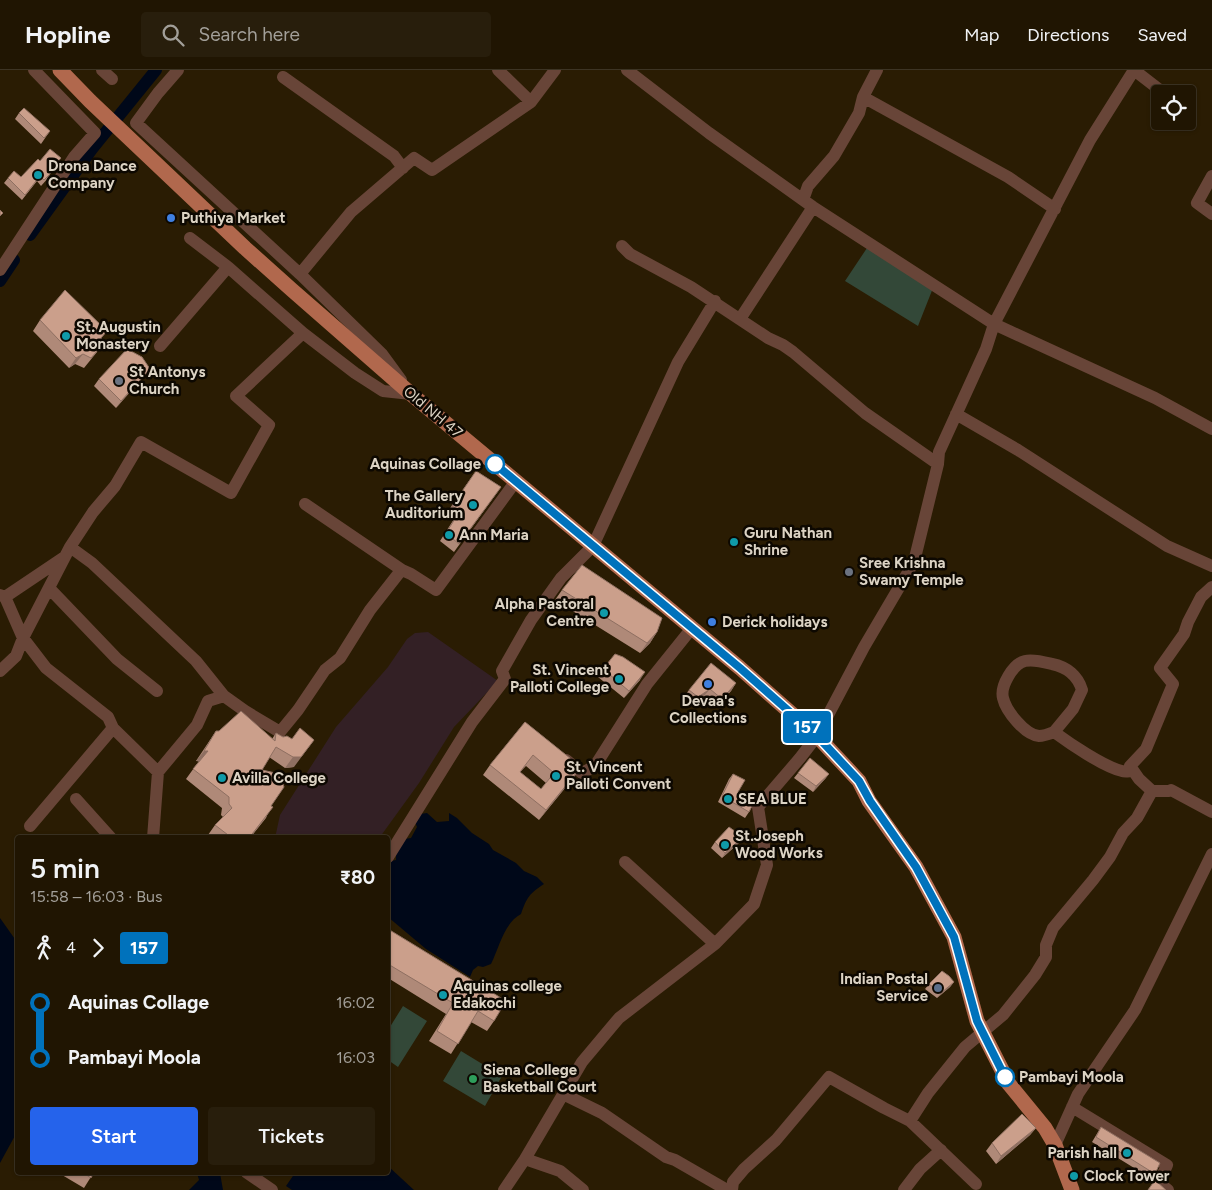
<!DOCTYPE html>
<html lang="en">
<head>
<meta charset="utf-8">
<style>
  body { margin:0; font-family:Figtree,sans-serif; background:#281e0c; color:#f1f3f6; height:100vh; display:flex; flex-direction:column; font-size:19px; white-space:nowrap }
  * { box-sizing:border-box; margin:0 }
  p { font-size:16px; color:#a29f99 }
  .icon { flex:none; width:28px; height:28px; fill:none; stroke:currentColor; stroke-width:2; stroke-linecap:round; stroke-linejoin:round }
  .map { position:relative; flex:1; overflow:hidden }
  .panel { position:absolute; left:15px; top:765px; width:375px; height:340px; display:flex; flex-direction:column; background:#201502; border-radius:5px; box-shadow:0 1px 4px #0004,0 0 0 1px #3d3424 }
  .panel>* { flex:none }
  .badge { padding:0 10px; border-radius:4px; font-size:18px; line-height:32px }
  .buttons { position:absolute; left:1151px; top:15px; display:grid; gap:10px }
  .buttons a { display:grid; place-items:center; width:45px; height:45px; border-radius:5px; background:#201502; box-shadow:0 1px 4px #0004,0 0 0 1px #3d3424; font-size:25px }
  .map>.badge { position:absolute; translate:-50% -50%; box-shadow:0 0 0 2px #fff }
  .legs { display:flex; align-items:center; gap:8px; height:55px; padding:0 15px; font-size:16px }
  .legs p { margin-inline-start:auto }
  .overview { display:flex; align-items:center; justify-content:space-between; height:85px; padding:0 15px }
  h1 { font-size:28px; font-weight:600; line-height:38px }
  .button { display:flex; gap:10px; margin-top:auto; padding:10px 15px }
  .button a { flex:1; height:58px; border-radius:5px; background:#2563eb; color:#fff; font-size:20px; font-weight:600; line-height:58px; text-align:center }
  .button a+a { background:#281e0c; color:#f1f3f6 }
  ul { padding:0 15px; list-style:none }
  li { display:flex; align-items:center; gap:18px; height:55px; font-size:19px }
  li i { display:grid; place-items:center; width:8px; height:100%; margin:0 6px; background:currentColor }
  li i::after { content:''; width:12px; height:12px; margin:-6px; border:4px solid; border-radius:50%; background:#201502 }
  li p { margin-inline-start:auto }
  li:first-child i { background:linear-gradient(#0000 50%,currentColor 0) }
  li:last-child i { background:linear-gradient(currentColor 50%,#0000 0) }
  header { display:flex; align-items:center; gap:30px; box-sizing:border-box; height:70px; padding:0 25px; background:#201502; border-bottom:1px solid #3d3424 }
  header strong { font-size:24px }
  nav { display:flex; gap:28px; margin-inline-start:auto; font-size:18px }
  .search { width:350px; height:45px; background:#281e0c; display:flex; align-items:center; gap:12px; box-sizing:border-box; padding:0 18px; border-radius:5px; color:#a29f99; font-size:19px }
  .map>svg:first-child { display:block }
  .industrial { fill:#332025 }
  .green { fill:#334838 }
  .water { fill:#000819 }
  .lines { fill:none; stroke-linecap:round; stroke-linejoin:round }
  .canal { stroke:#000819; stroke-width:12 }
  .minor { stroke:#684538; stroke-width:12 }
  .major { stroke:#b1684d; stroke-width:15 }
  .wall { fill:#af8978; fill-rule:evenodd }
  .shaded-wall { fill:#8e6f61 }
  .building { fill:#cb9f8b; stroke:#8e6f61; fill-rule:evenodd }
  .line-1-casing { stroke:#fff; stroke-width:11 }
  .line-1 { stroke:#0072bc; stroke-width:8 }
  .culture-dot { fill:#0f9aa8; stroke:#0d0801; stroke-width:2 }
  .shop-dot { fill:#3f7fe0; stroke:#0d0801; stroke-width:2 }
  .worship-dot { fill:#6b7280; stroke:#0d0801; stroke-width:2 }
  .stop-1-dot { fill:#fff; stroke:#0072bc; stroke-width:2.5 }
  .service-dot { fill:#5c6f8a; stroke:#0d0801; stroke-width:2 }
  .leisure-dot { fill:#2e9e5b; stroke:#0d0801; stroke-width:2 }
  .labels { text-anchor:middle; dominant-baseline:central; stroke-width:5; stroke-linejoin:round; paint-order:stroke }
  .poi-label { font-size:15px; font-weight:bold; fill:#dcd3c4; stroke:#0d0801; text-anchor:start }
  .street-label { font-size:15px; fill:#dcd3c4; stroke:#0d0801 }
  .stop-label { font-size:15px; font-weight:bold; fill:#dcd3c4; stroke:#0d0801; text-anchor:end }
</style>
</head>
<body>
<header>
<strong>Hopline</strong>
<div class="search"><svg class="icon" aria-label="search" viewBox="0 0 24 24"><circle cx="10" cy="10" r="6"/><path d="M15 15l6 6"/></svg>Search here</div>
<nav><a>Map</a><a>Directions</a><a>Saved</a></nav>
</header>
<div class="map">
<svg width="1212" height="1120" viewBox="0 0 1212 1120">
  <rect width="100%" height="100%" fill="#2a1c03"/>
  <path class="industrial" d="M 428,562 L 498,611 L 454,657 L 419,713 L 380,767 L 275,768 L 280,745 L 336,657 L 388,597 L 407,569 L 415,563 Z"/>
  <path class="green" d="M 869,175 L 933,218 L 918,256 L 845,211 Z
    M 403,936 L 427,951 L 398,997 L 388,990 L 388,960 Z
    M 461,981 L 502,1006 L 485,1036 L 443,1011 Z"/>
  <path class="water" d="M 427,743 L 437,752 L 449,751 L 449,743 L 457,748 L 472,763 L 489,774 L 493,780 L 516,793 L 524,801 L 537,807 L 544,814 C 529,824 527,827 521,844 C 504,853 499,878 491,894 L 483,897 L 478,896 L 473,900 L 470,907 L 426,879 L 388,847 L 388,796 L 391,791 L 396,790 L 396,785 L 404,769 L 411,768 L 417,757 L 414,749 L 420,744 Z
    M 0,848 L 17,872 L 17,1062 L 0,1093 Z
    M 388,1096 L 414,1120 L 292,1120 L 286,1116 L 295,1103 L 388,1102 Z
    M 197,1103 L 220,1103 L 223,1120 L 189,1120 L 199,1110 Z"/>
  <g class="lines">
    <path class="canal" d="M 30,165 L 92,79 L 156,0
      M 0,211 L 14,190"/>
    <path class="minor" d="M 102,0 L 112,9
      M 178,0 L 158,23 L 136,53 L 300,204
      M 498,0 L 531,32
      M 627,0 L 709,63 L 813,137 L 994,254 L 1155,328 L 1212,359
      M 1134,0 L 1165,24
      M 283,7 L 394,86 L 403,98
      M 863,27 L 1008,107 L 1055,139
      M 1212,106 L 1197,133 L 1212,144
      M 803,130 L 808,116 L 834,86 L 859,43 L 863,27 L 877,0
      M 190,168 L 228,197 L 303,263 L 355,303 L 383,321 L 411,324
      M 622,176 L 630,184 L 691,217 L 768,268 L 783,275 L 793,282 L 865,343 L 938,394
      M 0,200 L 74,87 L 95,63 L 34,0
      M 740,249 L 813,137
      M 160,276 L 228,197
      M 401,310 L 382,284 L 300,204 L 351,142 L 414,88 L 432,100 L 531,32 L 555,0
      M 956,344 L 1018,380 L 1167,476 L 1212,496
      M 305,434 L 402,500
      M 49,518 L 117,589 L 157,621
      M 0,525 L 5,527 L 23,568 L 46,598 L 108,647 L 113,658 L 158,702
      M 5,527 L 63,488
      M 0,601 L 16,586 L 23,568 L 70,477
      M 224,626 L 196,591 L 92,493 L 70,477 L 93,442 L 115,416 L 141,372 L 231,423 L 269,355 L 236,326 L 303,263
      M 1054,662 L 1073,639 L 1082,620 C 1078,606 1067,597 1052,594 C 1044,592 1033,589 1025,591 C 1013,594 1000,616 1003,628 C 1006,641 1025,665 1039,666 C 1044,666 1049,664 1054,662 C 1069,673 1104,697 1122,701 C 1125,702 1130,701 1133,701
      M 566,690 L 582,703 L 595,696 L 647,614 L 692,558
      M 1152,721 L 1169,721 L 1171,720 L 1212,742
      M 76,729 L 111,768
      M 30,756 L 113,658
      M 153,768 L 158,702 L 197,655 L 208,631 L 224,626 L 245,641 L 280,662 L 298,640 L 325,600 L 340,588 L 370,540 L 399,503 L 402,500 L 411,504 L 436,520 L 516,411
      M 388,787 L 472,652 L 505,609 L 502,601 L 531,550 L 561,508 L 593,476 L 678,292 L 715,231
      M 625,792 L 715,874
      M 563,1024 L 602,1043 L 666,1087 L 675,1090 L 727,1120
      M 1072,1037 L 1167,1095 L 1159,1113 L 1168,1120
      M 910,1051 L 976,1114
      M 1055,1075 L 1078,1024 L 1135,940 L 1212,784
      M 525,1089 L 560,1101 L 583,1120
      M 246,1102 L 272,1120
      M 504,1120 L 525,1089 L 582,992 L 619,948 L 715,874 L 754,834 L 767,795 L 758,737 L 800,688 L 817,666 L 864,577 L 914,492 L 938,394 L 939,382 L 986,279 L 994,254 L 1090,70 L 1134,0
      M 732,1120 L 733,1112 L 744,1099 L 776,1070 L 829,1007 L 884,1038 L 910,1051 L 928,1023 L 965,977 L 1003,945 L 1035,905 L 1046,887 L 1046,875 L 1053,858 L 1093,810 L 1110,787 L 1123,763 L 1137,748 L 1152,721 L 1139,709 L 1130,696 L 1146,679 L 1173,614 L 1160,598 L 1184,564 L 1188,552 L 1201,527 L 1212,517
      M 904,1120 L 920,1099 L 941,1080"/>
    <path class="major" d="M 60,0 L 90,31 L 245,178 L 292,220 L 411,324 L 740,598 L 817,666 L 859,711 L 869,731 L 916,797 L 954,867 L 977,951 L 1009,1014 L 1045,1058 L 1055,1075 L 1072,1120"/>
  </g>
  <path class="wall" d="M 19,43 L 50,61 L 41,74 L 15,49 Z
    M 61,88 L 51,101 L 49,107 L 41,116 L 37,111 L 22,130 L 4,113 L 8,108 L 21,107 L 40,91 Z
    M 40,250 L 97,282 L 84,298 L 75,294 L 69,298 L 33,261 Z
    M 144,306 L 116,338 L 94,316 L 99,309 Z
    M 476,401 L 501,417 L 454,482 L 440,471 L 454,449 L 446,444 Z
    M 562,520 L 657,562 L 650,573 L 640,583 L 555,530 Z
    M 603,599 L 640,610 L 624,628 L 598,607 Z
    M 736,613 L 731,621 L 717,637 L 704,626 L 693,635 L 683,628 L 689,620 Z
    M 525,652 L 581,697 L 574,707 L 539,750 L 483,705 L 490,695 ZM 526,696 L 546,713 L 541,719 L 520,702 Z
    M 216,661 L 272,669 L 276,663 L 283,667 L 292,669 L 294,697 L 285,698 L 269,687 L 262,700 L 271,736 L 266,748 L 250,768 L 211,768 L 208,765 L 215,755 L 223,747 L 221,745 L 222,738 L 186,709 L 199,691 L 196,691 Z
    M 798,703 L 829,704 L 825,709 L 813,722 L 794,708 Z
    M 733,704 L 738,722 L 749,742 L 745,748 L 718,732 L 729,709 Z
    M 715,772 L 739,773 L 722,788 L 711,778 Z
    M 388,859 L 494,951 L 487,961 L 471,952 L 451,984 L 429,971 L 446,944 L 388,908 Z
    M 954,912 L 950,917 L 937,928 L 925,919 L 929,914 Z
    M 1101,1057 L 1155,1104 L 1152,1109 L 1092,1072 Z
    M 1036,1058 L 1030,1065 L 996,1094 L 986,1081 L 992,1073 Z
    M 57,1102 L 94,1102 L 84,1118 Z"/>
  <path class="shaded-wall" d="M 83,284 L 75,294 L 69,298 L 76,288 Z
    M 150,299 L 144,306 L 116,338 L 121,331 Z
    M 657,562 L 650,573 L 640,583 L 647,573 Z
    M 645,602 L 640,610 L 624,628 L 629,621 Z
    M 736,613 L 731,621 L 717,637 L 722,629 Z
    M 710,619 L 704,626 L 693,635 L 698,627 Z
    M 314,670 L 294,697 L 285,698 L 293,687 Z
    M 204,681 L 208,681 L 201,692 L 196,691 Z
    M 581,697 L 574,707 L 539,750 L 546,740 Z
    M 829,704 L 825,709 L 813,722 L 816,716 Z
    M 273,737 L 250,768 L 249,768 Z
    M 743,767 L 739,773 L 722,788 L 725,783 Z
    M 954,912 L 950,917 L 937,928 L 941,923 Z
    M 1036,1058 L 1030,1065 L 996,1094 L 1001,1086 Z"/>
  <path class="building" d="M 24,38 L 50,61 L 44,68 L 19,43 Z
    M 50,79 L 61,88 L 50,100 L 52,102 L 44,110 L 40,106 L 25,125 L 8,108 L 14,101 L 21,107 L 38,89 L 40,91 Z
    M 0,140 L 3,143 L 0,146 Z
    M 65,220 L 107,261 L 101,268 L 105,272 L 91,288 L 83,284 L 76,288 L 40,250 Z
    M 127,279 L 142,287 L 150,299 L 121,331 L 99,309 Z
    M 476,401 L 501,417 L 459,474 L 446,463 L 460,441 L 452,436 Z
    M 582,495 L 662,548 L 657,562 L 647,573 L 562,520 Z
    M 615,584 L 623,587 L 645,602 L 629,621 L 603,599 Z
    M 711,593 L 736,613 L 722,629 L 710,619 L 698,627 L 689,620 Z
    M 241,641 L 275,671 L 276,663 L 283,667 L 287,666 L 292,669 L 300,658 L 314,670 L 301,687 L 293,687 L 276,677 L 262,700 L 280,704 L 284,717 L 271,736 L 273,737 L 249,768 L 232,768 L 215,755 L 232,738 L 229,734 L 229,727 L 193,699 L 208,681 L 204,681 L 216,661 L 219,661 Z
    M 525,652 L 581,697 L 546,740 L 490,695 ZM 533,685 L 554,703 L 541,719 L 520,702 Z
    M 810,688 L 829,704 L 816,716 L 798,703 Z
    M 733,704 L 745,710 L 738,722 L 753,734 L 749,742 L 722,726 Z
    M 729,757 L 743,767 L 725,783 L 715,772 Z
    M 388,859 L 506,931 L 494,951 L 478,941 L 458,974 L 437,961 L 453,933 L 388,894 Z
    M 942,901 L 949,906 L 954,912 L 941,923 L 929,914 Z
    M 1022,1044 L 1036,1058 L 1001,1086 L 992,1073 Z
    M 1101,1057 L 1160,1093 L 1155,1104 L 1096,1067 Z
    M 82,1102 L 94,1102 L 91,1108 Z
    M 1155,1110 L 1166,1120 L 1148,1120 Z"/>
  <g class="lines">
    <defs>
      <path id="line-1" d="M 495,394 L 740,598 L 817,666 L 859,711 L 870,731 L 916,797 L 954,867 L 977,951 L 1005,1007"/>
    </defs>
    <use href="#line-1" class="line-1-casing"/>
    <use href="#line-1" class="line-1"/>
  </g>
  <g class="culture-dot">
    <circle cx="38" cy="105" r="5"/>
    <circle cx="66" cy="266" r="5"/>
    <circle cx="473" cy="435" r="5"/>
    <circle cx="449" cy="465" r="5"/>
    <circle cx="734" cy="472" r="5"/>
    <circle cx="604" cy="543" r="5"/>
    <circle cx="619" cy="609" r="5"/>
    <circle cx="556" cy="706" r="5"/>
    <circle cx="222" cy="708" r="5"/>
    <circle cx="728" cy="729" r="5"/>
    <circle cx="725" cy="775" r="5"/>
    <circle cx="443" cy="925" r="5"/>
    <circle cx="1127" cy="1083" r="5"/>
    <circle cx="1074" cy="1106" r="5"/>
  </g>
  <g class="shop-dot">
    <circle cx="171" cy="148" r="5"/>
    <circle cx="712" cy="552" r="5"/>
    <circle cx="708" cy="614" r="5"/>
  </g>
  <g class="worship-dot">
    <circle cx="119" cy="311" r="5"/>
    <circle cx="849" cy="502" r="5"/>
  </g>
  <g class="stop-1-dot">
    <circle cx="495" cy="394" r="9"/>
    <circle cx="1005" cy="1007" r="9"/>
  </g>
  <circle class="service-dot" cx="938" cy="918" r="5"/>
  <circle class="leisure-dot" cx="473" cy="1009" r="5"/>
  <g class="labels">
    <g class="poi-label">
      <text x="48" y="96">Drona Dance<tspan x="48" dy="17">Company</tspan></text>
      <text x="181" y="148">Puthiya Market</text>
      <text x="76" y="257">St. Augustin<tspan x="76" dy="17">Monastery</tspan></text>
      <text x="129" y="302">St Antonys<tspan x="129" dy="17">Church</tspan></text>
      <text x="463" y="426" text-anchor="end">The Gallery<tspan x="463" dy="17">Auditorium</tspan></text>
      <text x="744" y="463">Guru Nathan<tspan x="744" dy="17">Shrine</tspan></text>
      <text x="459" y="465">Ann Maria</text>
      <text x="859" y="493">Sree Krishna<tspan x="859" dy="17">Swamy Temple</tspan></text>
      <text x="594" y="534" text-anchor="end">Alpha Pastoral<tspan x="594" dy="17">Centre</tspan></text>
      <text x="722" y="552">Derick holidays</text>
      <text x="609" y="600" text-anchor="end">St. Vincent<tspan x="609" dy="17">Palloti College</tspan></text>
      <text x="708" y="631" text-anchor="middle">Devaa's<tspan x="708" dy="17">Collections</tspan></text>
      <text x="566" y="697">St. Vincent<tspan x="566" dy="17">Palloti Convent</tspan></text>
      <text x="232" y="708">Avilla College</text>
      <text x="738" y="729">SEA BLUE</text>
      <text x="735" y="766">St.Joseph<tspan x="735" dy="17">Wood Works</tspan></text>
      <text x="928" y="909" text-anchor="end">Indian Postal<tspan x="928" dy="17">Service</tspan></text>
      <text x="453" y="916">Aquinas college<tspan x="453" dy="17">Edakochi</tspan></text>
      <text x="483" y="1000">Siena College<tspan x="483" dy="17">Basketball Court</tspan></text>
      <text x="1117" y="1083" text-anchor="end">Parish hall</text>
      <text x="1084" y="1106">Clock Tower</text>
    </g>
    <g class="street-label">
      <text transform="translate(433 342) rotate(40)">Old NH 47</text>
    </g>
    <g class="stop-label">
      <text x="481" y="394">Aquinas Collage</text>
      <text x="1019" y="1007" text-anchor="start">Pambayi Moola</text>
    </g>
  </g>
</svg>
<div class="buttons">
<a><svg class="icon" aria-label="locate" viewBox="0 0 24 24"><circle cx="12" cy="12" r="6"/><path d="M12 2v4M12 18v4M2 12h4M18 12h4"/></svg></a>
</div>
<b class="badge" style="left:807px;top:657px;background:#0072bc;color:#fff">157</b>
<section class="panel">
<div class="overview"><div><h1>5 min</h1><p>15:58 – 16:03 · Bus</p></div><b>₹80</b></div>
<div class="legs"><svg class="icon" aria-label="walk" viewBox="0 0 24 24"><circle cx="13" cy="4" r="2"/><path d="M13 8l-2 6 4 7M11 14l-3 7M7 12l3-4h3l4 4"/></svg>4<svg class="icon" aria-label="forward" viewBox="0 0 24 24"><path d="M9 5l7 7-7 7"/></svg><b class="badge" style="background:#0072bc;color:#fff">157</b></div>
<ul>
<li><i style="color:#0072bc"></i><b>Aquinas Collage</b><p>16:02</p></li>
<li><i style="color:#0072bc"></i><b>Pambayi Moola</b><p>16:03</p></li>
</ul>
<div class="button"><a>Start</a><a>Tickets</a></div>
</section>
</div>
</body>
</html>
